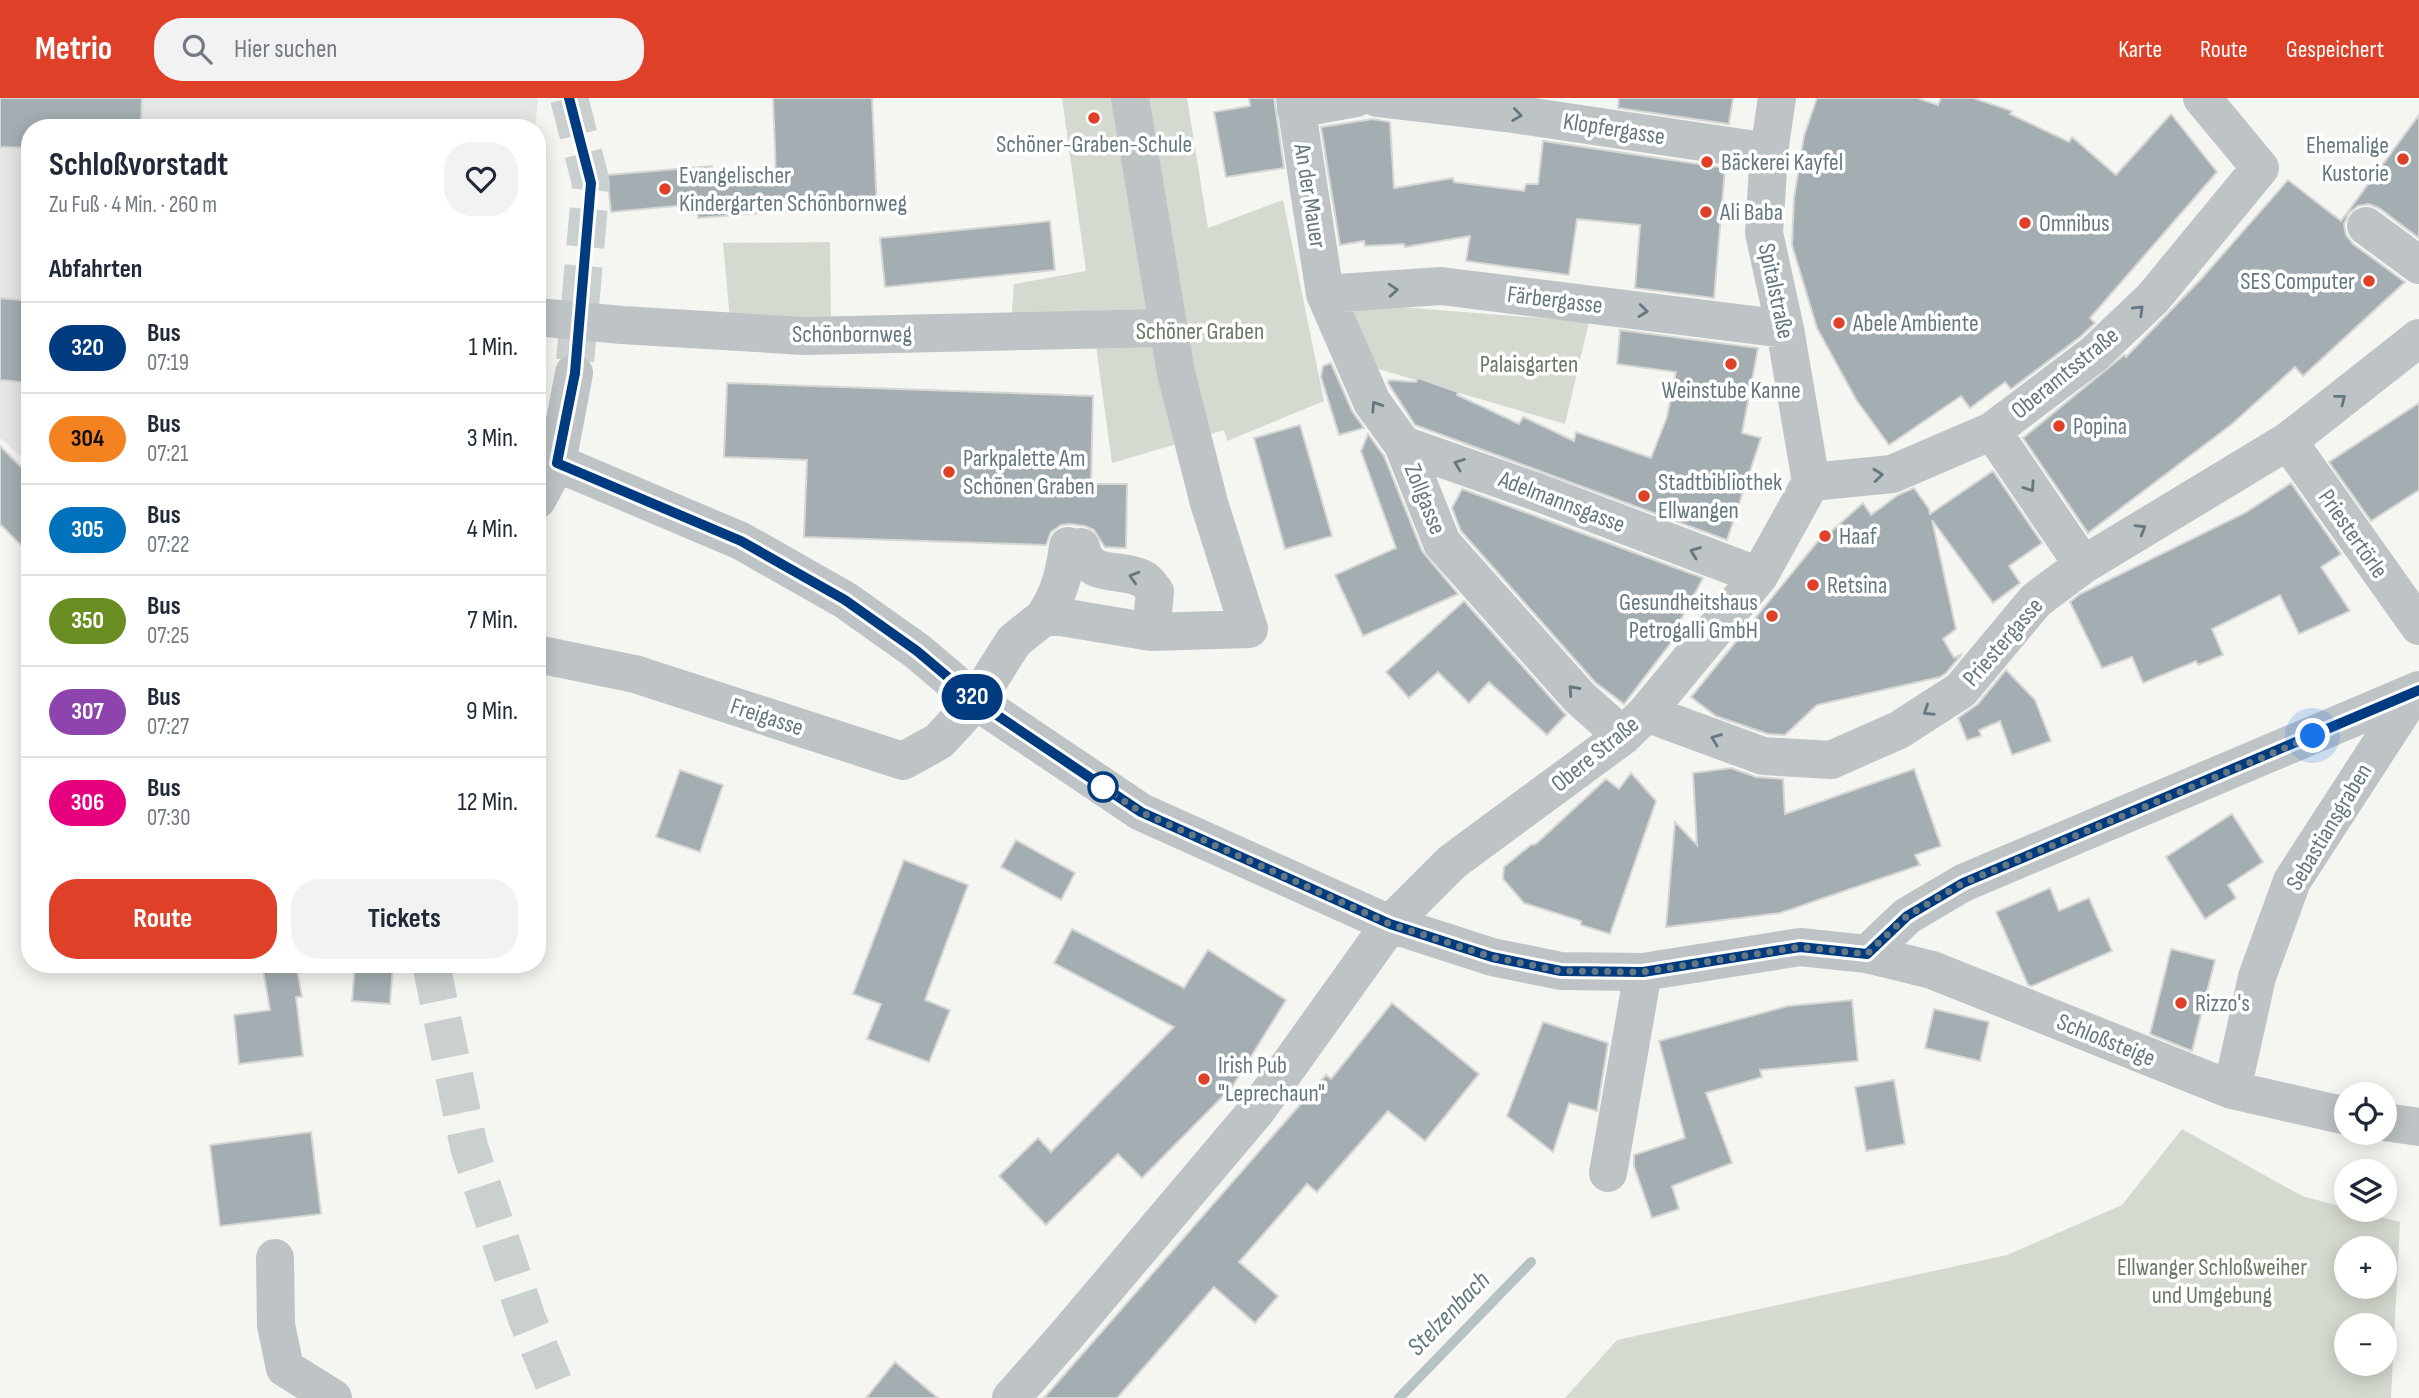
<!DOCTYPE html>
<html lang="de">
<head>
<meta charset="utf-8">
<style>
  body { margin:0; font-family:"Sofia Sans Condensed",sans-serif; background:#f2f2f3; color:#1f2937; height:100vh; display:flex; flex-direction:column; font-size:26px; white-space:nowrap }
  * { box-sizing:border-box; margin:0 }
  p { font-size:23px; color:#747a83 }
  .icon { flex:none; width:38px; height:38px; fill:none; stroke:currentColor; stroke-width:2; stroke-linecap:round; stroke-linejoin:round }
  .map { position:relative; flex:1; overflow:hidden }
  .drawer { position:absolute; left:21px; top:21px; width:525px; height:854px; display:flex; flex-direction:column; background:#fff; border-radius:28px; box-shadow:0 4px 18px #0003 }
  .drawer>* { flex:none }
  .badge { padding:0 14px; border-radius:23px; font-size:24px; line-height:46px }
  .controls { position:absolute; left:2334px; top:984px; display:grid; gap:14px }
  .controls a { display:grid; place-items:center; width:63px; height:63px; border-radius:50%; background:#fff; box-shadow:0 4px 18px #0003; font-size:35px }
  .you { position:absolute; width:35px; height:35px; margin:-18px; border:5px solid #fff; border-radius:50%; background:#1a73e8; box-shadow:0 0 0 10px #1a73e833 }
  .map>.badge { position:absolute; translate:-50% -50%; box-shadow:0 0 0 4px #fff }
  h2 { padding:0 28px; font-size:26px; line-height:63px }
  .round { display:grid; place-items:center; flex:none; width:74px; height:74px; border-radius:28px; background:#f2f2f3 }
  .headline { display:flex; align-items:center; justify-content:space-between; height:119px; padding:0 28px }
  h1 { font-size:33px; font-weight:700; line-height:52px }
  .button { display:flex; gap:14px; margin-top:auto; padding:14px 28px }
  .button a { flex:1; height:80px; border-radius:28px; background:#de4028; color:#fff; font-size:28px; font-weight:700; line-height:80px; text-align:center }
  .button a+a { background:#f2f2f3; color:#1f2937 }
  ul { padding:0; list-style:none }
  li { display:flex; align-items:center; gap:21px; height:91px; padding:0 28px; border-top:2px solid #e0e1e3 }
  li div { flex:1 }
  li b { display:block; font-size:26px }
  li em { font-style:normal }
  li .badge { min-width:77px; font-weight:700; text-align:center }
  header { display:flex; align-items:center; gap:42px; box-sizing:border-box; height:98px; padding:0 35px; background:#de4028; color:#fff }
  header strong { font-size:33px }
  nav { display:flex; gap:38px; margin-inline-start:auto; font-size:24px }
  .search { width:490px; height:63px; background:#f2f2f3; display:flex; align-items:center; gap:18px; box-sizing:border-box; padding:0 24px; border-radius:28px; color:#747a83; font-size:26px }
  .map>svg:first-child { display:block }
  .built { fill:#e5e6e5 }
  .green { fill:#d5dad0; fill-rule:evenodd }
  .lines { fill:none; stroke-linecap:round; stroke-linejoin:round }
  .stream { stroke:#b5c3c5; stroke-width:10 }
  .building { fill:#a4aeb2; stroke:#d6d6d4; stroke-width:2 }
  .minor-tunnel { stroke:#cad0d0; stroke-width:38; stroke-dasharray:38 19; stroke-linecap:butt }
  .minor { stroke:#bec3c5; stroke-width:38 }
  .oneway { stroke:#657882 }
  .line-casing { stroke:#fff; stroke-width:16 }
  .line { stroke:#003b80; stroke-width:10 }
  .walk { stroke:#657882; stroke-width:7; stroke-dasharray:0 12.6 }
  .poi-dot { fill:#de4028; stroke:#fff; stroke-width:2.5 }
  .stop-dot { fill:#fff; stroke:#003b80; stroke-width:3.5 }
  .labels { text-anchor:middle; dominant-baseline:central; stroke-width:7; stroke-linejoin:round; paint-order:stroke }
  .street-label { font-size:24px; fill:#657882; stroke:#fff }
  .poi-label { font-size:24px; fill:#657882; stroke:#fff; text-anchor:start }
  .park-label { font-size:24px; fill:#6a7963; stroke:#fff }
  .water-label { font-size:26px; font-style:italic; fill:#607a7f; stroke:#fff }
</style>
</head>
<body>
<header>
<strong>Metrio</strong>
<div class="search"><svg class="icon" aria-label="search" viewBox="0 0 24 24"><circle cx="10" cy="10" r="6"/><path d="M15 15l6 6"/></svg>Hier suchen</div>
<nav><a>Karte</a><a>Route</a><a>Gespeichert</a></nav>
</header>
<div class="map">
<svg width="2419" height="1300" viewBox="0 0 2419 1300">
  <rect width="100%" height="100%" fill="#f5f5f1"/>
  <path class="built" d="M 0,0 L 538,0 L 535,30 L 30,30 L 30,366 L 0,340 Z"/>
  <path class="green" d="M 1062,0 L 1187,0 L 1208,130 L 1283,102 L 1324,303 L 1227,343 L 1224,332 L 1112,365 L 1092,219 L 1011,225 L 1014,186 L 1086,173 Z
    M 830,144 L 831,223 L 730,222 L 723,145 Z
    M 1337,204 L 1589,224 L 1565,326 L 1368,268 Z
    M 2182,1031 L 2302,1098 L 2400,1124 L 2391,1300 L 1565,1300 L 1617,1242 L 2007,1157 L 2122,1107 ZM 2347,1150 L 2385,1150 L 2385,1188 L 2347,1188 ZM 2347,1227 L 2385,1227 L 2385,1265 L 2347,1265 Z"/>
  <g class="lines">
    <path class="stream" d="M 1399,1300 L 1531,1164"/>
  </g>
  <path class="building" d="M 0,0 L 142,0 L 141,30 L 30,30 L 30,50 L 0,49 Z
    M 773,0 L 872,0 L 877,110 L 777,114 L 698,120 L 697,106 L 611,114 L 607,77 L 712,68 L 713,84 L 776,78 Z
    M 1249,0 L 1274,0 L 1284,70 L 1226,79 L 1214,14 L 1250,8 Z
    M 1619,0 L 1733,0 L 1729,26 L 1618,10 Z
    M 1817,0 L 1917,0 L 1938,7 L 1941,0 L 1973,0 L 2012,13 L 2010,16 L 2069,44 L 2072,39 L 2116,77 L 2171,16 L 2217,74 L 2090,220 L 2095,225 L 2080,239 L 2011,291 L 2005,284 L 1970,310 L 1961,298 L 1889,347 L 1857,303 L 1817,230 L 1792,147 L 1794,100 L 1804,38 Z
    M 2419,17 L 2419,140 L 2379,110 L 2369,106 L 2358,108 L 2349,115 L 2344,126 L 2346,137 L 2353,146 L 2405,184 L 2303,278 L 2295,269 L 2232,326 L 2088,435 L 2023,340 L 2124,257 L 2126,259 L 2203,179 L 2288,82 L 2341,123 Z
    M 1373,21 L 1390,24 L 1394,90 L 1453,80 L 1454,84 L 1524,93 L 1526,86 L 1538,86 L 1543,43 L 1725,70 L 1714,200 L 1635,190 L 1640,127 L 1577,121 L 1569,177 L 1466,163 L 1470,138 L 1405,149 L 1404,146 L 1365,148 L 1364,143 L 1340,147 L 1321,29 Z
    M 1050,123 L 1055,172 L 885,189 L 880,140 Z
    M 0,200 L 30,203 L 30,285 L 0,282 Z
    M 1620,232 L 1758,250 L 1742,335 L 1761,340 L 1727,442 L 1415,327 L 1388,285 L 1389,282 L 1416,284 L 1418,280 L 1458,294 L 1457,297 L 1519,326 L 1523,319 L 1574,343 L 1576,334 L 1651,360 L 1667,319 L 1676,274 L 1617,266 Z
    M 1331,265 L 1352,313 L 1364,330 L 1339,337 L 1321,279 L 1323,268 Z
    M 727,285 L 1093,298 L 1091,386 L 1127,386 L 1126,450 L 1105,449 L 1094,432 L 1085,428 L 1070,426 L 1061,427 L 1051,434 L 1046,447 L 804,439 L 807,362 L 724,359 Z
    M 2419,305 L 2419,392 L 2371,423 L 2329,364 Z
    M 1300,327 L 1332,438 L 1285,451 L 1254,340 Z
    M 1368,336 L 1384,358 L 1422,453 L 1458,496 L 1363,538 L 1335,477 L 1396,450 L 1361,353 Z
    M 0,348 L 30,378 L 30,456 L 0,426 Z
    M 1993,373 L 2042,445 L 2009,468 L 2020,485 L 1993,505 L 1932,422 L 1956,531 L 1943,541 L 1954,560 L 1962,556 L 1946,575 L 1940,579 L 1817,607 L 1785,637 L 1768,636 L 1716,618 L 1691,599 L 1823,437 L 1825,439 L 1863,405 L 1871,417 L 1898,397 L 1914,390 L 1929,411 L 1930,416 Z
    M 2291,385 L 2341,456 L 2321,469 L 2350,513 L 2299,536 L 2280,497 L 2212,531 L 2223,557 L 2198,567 L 2196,563 L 2143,585 L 2132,559 L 2102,570 L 2070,504 L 2080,496 L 2245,415 Z
    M 1462,391 L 1703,480 L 1678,527 L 1682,530 L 1624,606 L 1595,584 L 1461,433 L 1452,410 Z
    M 1464,503 L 1566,617 L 1547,637 L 1489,584 L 1469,605 L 1438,574 L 1409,600 L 1386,574 Z
    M 2006,572 L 2035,602 L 2051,643 L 2012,657 L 2000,623 L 1979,632 L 1981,638 L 1967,642 L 1958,620 L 1978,606 Z
    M 1731,670 L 1756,679 L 1783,681 L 1785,716 L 1914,671 L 1941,748 L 1915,757 L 1920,767 L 1780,815 L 1666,829 L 1675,724 L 1697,747 L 1693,675 Z
    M 680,672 L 723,687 L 700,754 L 656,739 Z
    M 1631,675 L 1656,703 L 1610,836 L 1581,827 L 1581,823 L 1524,805 L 1503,781 L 1504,769 L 1531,747 L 1536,746 L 1606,681 L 1619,691 Z
    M 2232,716 L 2263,764 L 2228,787 L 2236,800 L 2205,821 L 2166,759 Z
    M 1016,742 L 1075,775 L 1061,802 L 1001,769 Z
    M 904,762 L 968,787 L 925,902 L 950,912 L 929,964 L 867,941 L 881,906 L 853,896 Z
    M 2050,790 L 2059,813 L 2089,800 L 2112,853 L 2032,888 L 2028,887 L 1996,814 Z
    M 1072,831 L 1184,890 L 1208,852 L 1286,902 L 1232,989 L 1142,1080 L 1118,1056 L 1046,1127 L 999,1078 L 1038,1040 L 1051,1054 L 1174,929 L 1054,865 Z
    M 2171,851 L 2215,862 L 2192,953 L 2150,936 Z
    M 262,866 L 296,866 L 302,899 L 296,899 L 303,958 L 239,966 L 234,917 L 270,912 Z
    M 355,866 L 393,866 L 390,906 L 352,903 Z
    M 1852,902 L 1858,963 L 1760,972 L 1762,979 L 1706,995 L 1732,1065 L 1672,1088 L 1679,1111 L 1652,1120 L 1634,1068 L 1634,1057 L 1685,1040 L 1659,943 L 1788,908 Z
    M 1392,905 L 1479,976 L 1425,1043 L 1388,1013 L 1317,1094 L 1307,1086 L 1239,1164 L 1278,1198 L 1255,1225 L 1214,1189 L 1117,1300 L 1044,1300 L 1326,977 L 1331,981 Z
    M 1934,911 L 1989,924 L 1980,963 L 1925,950 Z
    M 1543,924 L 1608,945 L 1597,1013 L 1569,1005 L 1553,1054 L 1507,1018 Z
    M 1894,982 L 1905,1046 L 1866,1053 L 1855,989 Z
    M 311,1034 L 321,1116 L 220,1128 L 210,1047 Z
    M 895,1264 L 938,1300 L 866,1300 Z"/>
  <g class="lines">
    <path class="minor-tunnel" d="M 569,0 L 591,85 L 574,275
      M 431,866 L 469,1049 L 527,1221 L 560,1300"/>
    <path class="minor" d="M 1295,0 L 1325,196 L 1372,304 L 1403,347 L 1442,445 L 1580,600 L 1623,638
      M 1377,0 L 1513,16 L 1769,54
      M 1777,0 L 1769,54 L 1764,135 L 1785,231 L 1811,384
      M 1296,11 L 1356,0
      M 2366,128 L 2419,167
      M 1325,196 L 1441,188 L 1785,231
      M 537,219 L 622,227 L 804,238 L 1167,230
      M 1992,333 L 2083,467
      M 2288,343 L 2419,528
      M 1403,347 L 1537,394 L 1759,478
      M 557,365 L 741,443 L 845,502 L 917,553 L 976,603 L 1141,714 L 1390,826 L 1492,859 L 1561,873 L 1643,874 L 1800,849 L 1867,856 L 1932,872 L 2232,992 L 2347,1018
      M 1811,384 L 1892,376 L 1992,333 L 2094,256 L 2153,200 L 2260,70 L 2202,0
      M 537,402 L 557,365 L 574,275
      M 1081,449 C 1089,483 1119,468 1143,481 C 1148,483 1152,490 1155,494 L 1151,534
      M 1044,519 C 1060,494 1064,477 1068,448
      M 537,556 L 635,576 L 903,663 L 939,643 L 976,603 L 1014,543 L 1044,519 L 1061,519 L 1151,534 L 1249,531 L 1209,405 L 1176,275 L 1130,0
      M 1646,615 L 1763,658 L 1831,662 L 1899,632 L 1961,592 L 2036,502 L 2083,467 L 2288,343 L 2419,240
      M 1867,856 L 1907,818 L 1963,785 L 2419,592
      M 2232,992 L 2257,879 L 2292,783 L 2413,596
      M 2385,1024 L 2419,1029
      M 1608,1075 L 1643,874
      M 275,1160 L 276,1227 L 285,1270 L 333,1300
      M 1011,1300 L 1065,1239 L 1257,1012 L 1390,826 L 1452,764 L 1623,638 L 1646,615 L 1759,478 L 1811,384"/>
  </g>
  <defs><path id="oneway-chevron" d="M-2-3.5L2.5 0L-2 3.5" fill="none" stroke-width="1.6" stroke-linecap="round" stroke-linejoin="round" transform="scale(1.75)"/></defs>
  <g class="oneway">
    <use href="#oneway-chevron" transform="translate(1517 17) rotate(8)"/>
    <use href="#oneway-chevron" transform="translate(1393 192) rotate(-4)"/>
    <use href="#oneway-chevron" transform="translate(2139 212) rotate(-44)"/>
    <use href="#oneway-chevron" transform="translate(1643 213) rotate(7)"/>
    <use href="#oneway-chevron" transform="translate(2341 301) rotate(-38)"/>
    <use href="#oneway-chevron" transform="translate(1376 308) rotate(-123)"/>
    <use href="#oneway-chevron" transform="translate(1459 366) rotate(-160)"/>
    <use href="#oneway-chevron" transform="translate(1878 377) rotate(-6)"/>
    <use href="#oneway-chevron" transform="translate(2030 389) rotate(56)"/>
    <use href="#oneway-chevron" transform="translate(2141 431) rotate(-31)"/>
    <use href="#oneway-chevron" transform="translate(1695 454) rotate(-159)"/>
    <use href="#oneway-chevron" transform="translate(1134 479) rotate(-164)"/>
    <use href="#oneway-chevron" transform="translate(1573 592) rotate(-132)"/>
    <use href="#oneway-chevron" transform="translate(1928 613) rotate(147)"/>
    <use href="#oneway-chevron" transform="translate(1716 641) rotate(-159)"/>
  </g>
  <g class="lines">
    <defs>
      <path id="line" d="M 569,0 L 591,85 L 575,275 L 557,365 L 741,443 L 845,502 L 917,553 L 976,603 L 1141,714 L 1390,826 L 1492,859 L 1561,873 L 1643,874 L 1800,849 L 1867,856 L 1907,818 L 1963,785 L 2419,592"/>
    </defs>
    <use href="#line" class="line-casing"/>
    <use href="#line" class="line"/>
    <path class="walk" d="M 1103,689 L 1098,686 L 1141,714 L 1390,826 L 1492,859 L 1561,873 L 1643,874 L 1800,849 L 1867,856 L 1907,818 L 1963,785 L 2313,638"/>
  </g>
  <g class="poi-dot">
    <circle cx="1094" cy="20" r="7"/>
    <circle cx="2403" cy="61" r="7"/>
    <circle cx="1707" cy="64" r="7"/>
    <circle cx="665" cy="91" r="7"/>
    <circle cx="1706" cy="114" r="7"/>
    <circle cx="2025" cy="125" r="7"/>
    <circle cx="2369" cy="183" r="7"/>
    <circle cx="1839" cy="225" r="7"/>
    <circle cx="1731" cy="266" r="7"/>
    <circle cx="2059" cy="328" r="7"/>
    <circle cx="949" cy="374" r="7"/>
    <circle cx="1644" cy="398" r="7"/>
    <circle cx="1825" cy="438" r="7"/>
    <circle cx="1813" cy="487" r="7"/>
    <circle cx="1772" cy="518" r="7"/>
    <circle cx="2181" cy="905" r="7"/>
    <circle cx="1204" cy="981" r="7"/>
  </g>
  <circle class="stop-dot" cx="1103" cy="689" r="14"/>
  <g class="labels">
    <g class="street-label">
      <text transform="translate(1614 31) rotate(9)">Klopfergasse</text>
      <text transform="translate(1310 98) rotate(81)">An der Mauer</text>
      <text transform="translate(1776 193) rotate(78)">Spitalstraße</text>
      <text transform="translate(1555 202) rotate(7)">Färbergasse</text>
      <text x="852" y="236">Schönbornweg</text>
      <text transform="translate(2065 275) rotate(-39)">Oberamtsstraße</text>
      <text transform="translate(1425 401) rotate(68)">Zollgasse</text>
      <text transform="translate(1562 404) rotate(21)">Adelmannsgasse</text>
      <text transform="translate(2353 436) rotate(55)">Priestertörle</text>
      <text transform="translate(2003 544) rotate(-49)">Priestergasse</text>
      <text transform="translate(767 619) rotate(18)">Freigasse</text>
      <text transform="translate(1595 656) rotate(-39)">Obere Straße</text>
      <text transform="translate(2329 729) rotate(-59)">Sebastiansgraben</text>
      <text transform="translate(2106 942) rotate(22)">Schloßsteige</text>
    </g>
    <g class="poi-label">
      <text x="1094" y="46" text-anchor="middle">Schöner-Graben-Schule</text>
      <text x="2389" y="47" text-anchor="end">Ehemalige<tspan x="2389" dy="28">Kustorie</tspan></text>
      <text x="1721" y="64">Bäckerei Kayfel</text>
      <text x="679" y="77">Evangelischer<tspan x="679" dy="28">Kindergarten Schönbornweg</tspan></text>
      <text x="1720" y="114">Ali Baba</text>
      <text x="2039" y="125">Omnibus</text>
      <text x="2355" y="183" text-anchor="end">SES Computer</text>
      <text x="1853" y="225">Abele Ambiente</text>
      <text x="1731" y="292" text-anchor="middle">Weinstube Kanne</text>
      <text x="2073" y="328">Popina</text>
      <text x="963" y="360">Parkpalette Am<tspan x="963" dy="28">Schönen Graben</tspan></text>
      <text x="1658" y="384">Stadtbibliothek<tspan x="1658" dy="28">Ellwangen</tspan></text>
      <text x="1839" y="438">Haaf</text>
      <text x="1827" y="487">Retsina</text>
      <text x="1758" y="504" text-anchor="end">Gesundheitshaus<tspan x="1758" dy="28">Petrogalli GmbH</tspan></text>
      <text x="2195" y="905">Rizzo's</text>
      <text x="1218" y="967">Irish Pub<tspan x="1218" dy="28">"Leprechaun"</tspan></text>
    </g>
    <g class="park-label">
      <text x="1200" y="233">Schöner Graben</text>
      <text x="1529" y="266">Palaisgarten</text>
      <text x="2212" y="1169">Ellwanger Schloßweiher<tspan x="2212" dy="28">und Umgebung</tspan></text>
    </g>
    <g class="water-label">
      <text transform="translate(1449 1216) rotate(-46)">Stelzenbach</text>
    </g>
  </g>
</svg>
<div class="controls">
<a><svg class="icon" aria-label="locate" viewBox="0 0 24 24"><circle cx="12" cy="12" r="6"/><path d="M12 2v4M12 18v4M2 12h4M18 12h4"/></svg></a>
<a><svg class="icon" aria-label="layers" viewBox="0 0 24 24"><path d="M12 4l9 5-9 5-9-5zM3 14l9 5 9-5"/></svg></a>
<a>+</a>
<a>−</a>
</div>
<div class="you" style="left:2313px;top:638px"></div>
<b class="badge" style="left:972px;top:599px;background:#003b80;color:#fff">320</b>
<section class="drawer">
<div class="headline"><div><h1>Schloßvorstadt</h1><p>Zu Fuß · 4 Min. · 260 m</p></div><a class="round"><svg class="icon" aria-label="heart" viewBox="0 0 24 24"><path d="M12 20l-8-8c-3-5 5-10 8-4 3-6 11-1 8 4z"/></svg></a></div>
<h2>Abfahrten</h2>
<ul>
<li><span class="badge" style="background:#003b80;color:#fff">320</span><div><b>Bus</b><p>07:19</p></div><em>1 Min.</em></li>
<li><span class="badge" style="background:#f58220;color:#111">304</span><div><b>Bus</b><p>07:21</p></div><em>3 Min.</em></li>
<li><span class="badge" style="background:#0072bc;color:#fff">305</span><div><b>Bus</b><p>07:22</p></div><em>4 Min.</em></li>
<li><span class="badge" style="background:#6b8e23;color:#fff">350</span><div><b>Bus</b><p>07:25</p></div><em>7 Min.</em></li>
<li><span class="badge" style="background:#8e44ad;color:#fff">307</span><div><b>Bus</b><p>07:27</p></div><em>9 Min.</em></li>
<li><span class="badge" style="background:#e6007e;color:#fff">306</span><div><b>Bus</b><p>07:30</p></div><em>12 Min.</em></li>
</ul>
<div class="button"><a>Route</a><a>Tickets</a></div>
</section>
</div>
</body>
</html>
